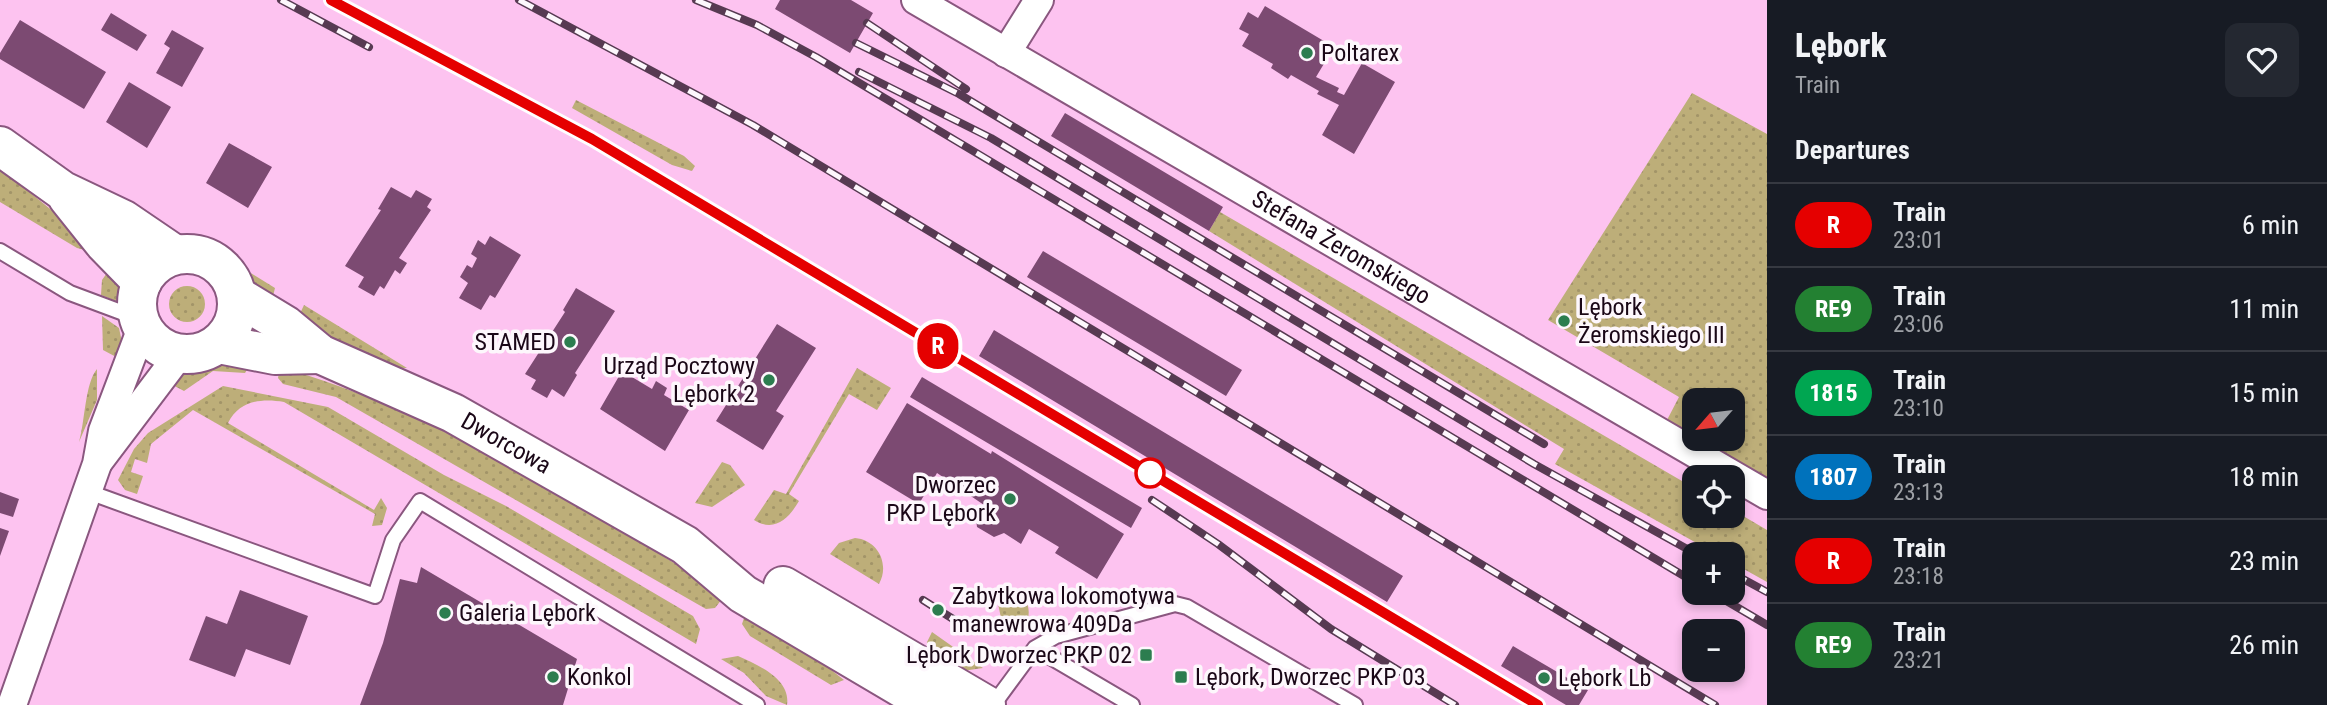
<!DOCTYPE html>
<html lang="en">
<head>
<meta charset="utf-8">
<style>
  body { margin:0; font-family:"Roboto Condensed",sans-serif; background:#242831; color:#f1f3f6; height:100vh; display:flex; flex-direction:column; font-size:26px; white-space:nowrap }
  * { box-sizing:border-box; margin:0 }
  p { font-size:23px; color:#9ea1a6 }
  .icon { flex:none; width:38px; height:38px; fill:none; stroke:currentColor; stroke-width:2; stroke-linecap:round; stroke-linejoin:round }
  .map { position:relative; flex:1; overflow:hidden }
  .side { display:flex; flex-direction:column; background:#171b24; width:560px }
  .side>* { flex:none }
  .badge { padding:0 14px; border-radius:23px; font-size:24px; line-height:46px }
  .needle { width:46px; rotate:242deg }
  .tools { position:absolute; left:1682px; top:388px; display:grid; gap:14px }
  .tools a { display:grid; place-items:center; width:63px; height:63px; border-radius:14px; background:#171b24; box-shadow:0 4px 10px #0003; font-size:35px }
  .map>.badge { position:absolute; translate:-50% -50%; box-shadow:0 0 0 4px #fff }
  h2 { padding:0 28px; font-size:26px; line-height:63px }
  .round { display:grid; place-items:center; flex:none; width:74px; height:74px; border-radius:14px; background:#242831 }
  .headline { display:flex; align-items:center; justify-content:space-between; height:119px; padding:0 28px }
  h1 { font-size:33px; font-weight:800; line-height:52px }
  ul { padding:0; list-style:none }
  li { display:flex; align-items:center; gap:21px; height:84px; padding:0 28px; border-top:2px solid #363941 }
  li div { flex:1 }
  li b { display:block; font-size:26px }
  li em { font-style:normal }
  li .badge { min-width:77px; font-weight:700; text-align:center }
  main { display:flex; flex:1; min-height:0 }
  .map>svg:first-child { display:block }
  .grass { fill:url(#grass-dots) }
  .building { fill:#7c4a72 }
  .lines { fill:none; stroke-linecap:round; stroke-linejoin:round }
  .lane-casing { stroke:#8a577f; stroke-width:18 }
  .street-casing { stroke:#8a577f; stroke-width:32 }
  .secondary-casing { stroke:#8a577f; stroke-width:42 }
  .lane { stroke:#fff; stroke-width:14 }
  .street { stroke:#fff; stroke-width:28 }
  .secondary { stroke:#fff; stroke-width:38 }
  .rail-casing { stroke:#573a52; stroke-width:8 }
  .rail { stroke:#fdf7fc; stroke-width:5; stroke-dasharray:16; stroke-linecap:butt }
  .line-casing { stroke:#fff; stroke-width:16 }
  .line { stroke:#e50000; stroke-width:10 }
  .poi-dot { fill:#2c7d4f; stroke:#fdf7fc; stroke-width:2.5 }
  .stop-dot { fill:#fff; stroke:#e50000; stroke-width:3.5 }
  .labels { text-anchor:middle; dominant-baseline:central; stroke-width:7; stroke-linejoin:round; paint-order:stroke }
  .poi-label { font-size:24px; fill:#1a0717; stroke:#fdf7fc; text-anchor:start }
  .street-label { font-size:24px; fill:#1a0717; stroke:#fdf7fc }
</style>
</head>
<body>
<main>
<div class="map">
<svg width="1767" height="705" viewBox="0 0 1767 705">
  <defs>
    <pattern id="grass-dots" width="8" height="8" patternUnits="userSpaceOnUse" patternTransform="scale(1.75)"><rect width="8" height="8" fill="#bdae79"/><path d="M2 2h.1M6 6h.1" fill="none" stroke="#a29468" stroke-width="1.8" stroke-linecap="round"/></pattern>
  </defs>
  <rect width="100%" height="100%" fill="#fdc3f0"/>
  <path class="grass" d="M 1692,93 L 1767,134 L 1767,478 L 1700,439 L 1732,439 L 1732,401 L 1694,401 L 1694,435 L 1667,420 L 1679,397 L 1548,320 Z
    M 576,100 L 684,156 L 695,166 L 692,171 L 672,165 L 572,108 Z
    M 0,168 L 93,244 L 85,250 L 77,248 L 0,202 Z
    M 1220,212 L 1694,488 L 1694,516 L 1732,516 L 1733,510 L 1767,530 L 1767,582 L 1733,563 L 1732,555 L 1718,555 L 1555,464 L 1564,449 L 1209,231 Z
    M 223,256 L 275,288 L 270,308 L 243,283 Z
    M 114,263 L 127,295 L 121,303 L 101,295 L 102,280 Z
    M169 304a18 18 0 1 1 36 0a18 18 0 1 1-36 0Z
    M 304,305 L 407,368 L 396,368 L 296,322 Z
    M 102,316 L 119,328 L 123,347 L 118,358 L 103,350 Z
    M 209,359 L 253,360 L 245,373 L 213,371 L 184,391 L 167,382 L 183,369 Z
    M 280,367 C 442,413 582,509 726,594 L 715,608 L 706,609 L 336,397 L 283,384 L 278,378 Z
    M 857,368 L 891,388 L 877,410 L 849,394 L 789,494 L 799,501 C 789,518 775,533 754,520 L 774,490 L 786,494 Z
    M 97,369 L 97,400 L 79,442 C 85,422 85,383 97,369 Z
    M 223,386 L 328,407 L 444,475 L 506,506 L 693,616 L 700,629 L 696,644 L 284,402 C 261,398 239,401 228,423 L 374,510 L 381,498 L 387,508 L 382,525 L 372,526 L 375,514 L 193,410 L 151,444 L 147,463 L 135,459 L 131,472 L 143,476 L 137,494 L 125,490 L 118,480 L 134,449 L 148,433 Z
    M 722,462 L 730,465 L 745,485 L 712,507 L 695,503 Z
    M 855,538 C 878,540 890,564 879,584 L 830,554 L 839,543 Z
    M 1003,586 C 1019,589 1032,601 1028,618 L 1022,624 L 1010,625 L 1001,618 L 997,599 Z
    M 745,615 L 764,617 L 844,680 L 831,685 L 750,636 L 742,624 Z
    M 932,632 L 983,668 L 962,671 L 930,654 L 927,642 Z
    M 738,656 C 758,665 791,679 787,705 L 766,696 L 744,673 L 721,659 Z"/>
  <path class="building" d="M 780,0 L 851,0 L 873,13 L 850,53 L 775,9 Z
    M 1265,6 L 1334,47 L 1316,77 L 1339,88 L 1337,92 L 1344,95 L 1362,63 L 1395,82 L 1354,154 L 1322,135 L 1339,105 L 1317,94 L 1319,91 L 1291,75 L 1288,79 L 1271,68 L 1273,64 L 1242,46 L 1249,34 L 1239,29 L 1248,12 L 1258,18 Z
    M 111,13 L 147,35 L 137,51 L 101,30 Z
    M 20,20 L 106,72 L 84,109 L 0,59 L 0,53 Z
    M 172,30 L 204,48 L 182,87 L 156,73 L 170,48 L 164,44 Z
    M 129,82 L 171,107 L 147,148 L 106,122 Z
    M 1065,113 L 1223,207 L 1209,231 L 1051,136 Z
    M 229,143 L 272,167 L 248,208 L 206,183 Z
    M 391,187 L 411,198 L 416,190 L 432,199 L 427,207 L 431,210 L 399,258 L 407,263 L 400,274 L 395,270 L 384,289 L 380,286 L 374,296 L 358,287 L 364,277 L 345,266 L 381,210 L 378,209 Z
    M 490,236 L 521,255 L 495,298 L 490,295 L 481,310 L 459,298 L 468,283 L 460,277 L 467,265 L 472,268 L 477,258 L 471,254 L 478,240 L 485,245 Z
    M 1043,251 L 1242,370 L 1226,396 L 1027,277 Z
    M 576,288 L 615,311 L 575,373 L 577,375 L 564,397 L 552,389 L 547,398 L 531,389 L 536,380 L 525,374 L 565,312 L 563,310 Z
    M 777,324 L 816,348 L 776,411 L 784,416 L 763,450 L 716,421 Z
    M 994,330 L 1403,576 L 1387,602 L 979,356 Z
    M 622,371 L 652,389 L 656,381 L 667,388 L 664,395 L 689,410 L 665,451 L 600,409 Z
    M 922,377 L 1142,508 L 1131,528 L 910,397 Z
    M 907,403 L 991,454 L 992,451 L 1124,534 L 1097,579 L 1055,553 L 1059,547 L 1029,529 L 1021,544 L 1004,533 L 994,537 L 977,527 L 976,519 L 984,505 L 937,473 L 919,504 L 866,472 Z
    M 0,492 L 19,499 L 13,517 L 0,513 Z
    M 0,528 L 9,531 L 0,556 Z
    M 421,567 L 577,659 L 563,705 L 360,705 L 383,643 L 400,579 L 417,583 Z
    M 240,590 L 308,616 L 290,665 L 246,649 L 235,677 L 189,660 L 206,616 L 227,624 Z
    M 1513,646 L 1588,690 L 1579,705 L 1566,705 L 1501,666 Z"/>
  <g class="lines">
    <defs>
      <path id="lane" d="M 0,251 L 70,293 L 137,318
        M 86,491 L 375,596 L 393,540 L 420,501 L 757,705
        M 1035,648 L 1132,705
        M 993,705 L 1035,648 L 1056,636 L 1175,604 L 1187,607 L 1355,705"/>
      <g id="street">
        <path id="s1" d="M 916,0 L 1767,495"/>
        <path d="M 1006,53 L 1039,0"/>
        <path d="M 98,462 L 179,355"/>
        <path d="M 12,705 L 97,464 L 103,431 L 142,328"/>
      </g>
      <g id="secondary">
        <path d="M 0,146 L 63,191 L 124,220 L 174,254"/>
        <path d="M 68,198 L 104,243 L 142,282"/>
        <circle cx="187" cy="304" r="50"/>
        <path id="s2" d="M 237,296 L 285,325 L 320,354 L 453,413 L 685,545 L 743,594 L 931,705"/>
        <path d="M 219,344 L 275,355 L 320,354"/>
        <path d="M 783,586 L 986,705"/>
      </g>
    </defs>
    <use href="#lane" class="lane-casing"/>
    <use href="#street" class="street-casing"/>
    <use href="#secondary" class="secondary-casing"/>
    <use href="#lane" class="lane"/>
    <use href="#street" class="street"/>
    <use href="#secondary" class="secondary"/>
    <defs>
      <path id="rail" d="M 281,0 L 369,47
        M 332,0 L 592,139 L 1538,705
        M 519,0 L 753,125 L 1715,705
        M 696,0 L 757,25 L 816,57 L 1694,582
        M 867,23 L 966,89
        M 856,43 L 959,94 L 1544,444
        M 859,72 L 991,138 L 1534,464 L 1698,555
        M 1152,500 L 1218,544 L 1331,629 L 1455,705
        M 1732,573 L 1767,592
        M 1713,593 L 1767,625
        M 923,600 L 953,619"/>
    </defs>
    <use href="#rail" class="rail-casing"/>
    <use href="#rail" class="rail"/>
  </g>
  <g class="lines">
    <defs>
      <path id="line" d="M 331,0 L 592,139 L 1538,705"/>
    </defs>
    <use href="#line" class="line-casing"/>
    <use href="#line" class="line"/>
  </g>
  <g class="poi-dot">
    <circle cx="1307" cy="53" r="7"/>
    <circle cx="1564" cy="321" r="7"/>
    <circle cx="570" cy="342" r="7"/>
    <circle cx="769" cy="380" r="7"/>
    <circle cx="1010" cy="499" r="7"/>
    <circle cx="938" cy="610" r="7"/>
    <circle cx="445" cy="613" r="7"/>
    <rect x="1139" y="648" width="14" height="14" rx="3.5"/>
    <circle cx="553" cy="677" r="7"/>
    <rect x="1174" y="670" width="14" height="14" rx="3.5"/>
    <circle cx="1544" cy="678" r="7"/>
  </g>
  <circle class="stop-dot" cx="1150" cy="473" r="14"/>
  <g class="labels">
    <g class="poi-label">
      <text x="1321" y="53">Poltarex</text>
      <text x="1578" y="307">Lębork<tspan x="1578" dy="28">Żeromskiego III</tspan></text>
      <text x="556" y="342" text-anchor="end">STAMED</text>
      <text x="755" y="366" text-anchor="end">Urząd Pocztowy<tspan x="755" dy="28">Lębork 2</tspan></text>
      <text x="996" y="485" text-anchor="end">Dworzec<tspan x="996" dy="28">PKP Lębork</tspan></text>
      <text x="952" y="596">Zabytkowa lokomotywa<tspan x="952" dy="28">manewrowa 409Da</tspan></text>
      <text x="459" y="613">Galeria Lębork</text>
      <text x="1132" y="655" text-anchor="end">Lębork Dworzec PKP 02</text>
      <text x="567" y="677">Konkol</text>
      <text x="1195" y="677">Lębork, Dworzec PKP 03</text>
      <text x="1558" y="678">Lębork Lb</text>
    </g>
    <g class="street-label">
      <text stroke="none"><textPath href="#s1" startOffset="492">Stefana Żeromskiego</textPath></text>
      <text stroke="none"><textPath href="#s2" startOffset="308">Dworcowa</textPath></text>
    </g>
  </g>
</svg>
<div class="tools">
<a><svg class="needle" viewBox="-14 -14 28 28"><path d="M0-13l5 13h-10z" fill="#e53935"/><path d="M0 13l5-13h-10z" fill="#9ea1a6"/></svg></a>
<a><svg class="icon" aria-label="locate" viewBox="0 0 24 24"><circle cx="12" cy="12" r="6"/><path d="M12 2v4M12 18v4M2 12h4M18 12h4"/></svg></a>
<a>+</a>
<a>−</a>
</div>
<b class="badge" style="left:938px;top:346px;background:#e50000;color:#fff">R</b>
</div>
<section class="side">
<div class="headline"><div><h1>Lębork</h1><p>Train</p></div><a class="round"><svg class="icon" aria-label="heart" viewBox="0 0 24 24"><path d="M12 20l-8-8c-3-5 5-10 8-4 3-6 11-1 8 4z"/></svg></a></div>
<h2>Departures</h2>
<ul>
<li><span class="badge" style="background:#e50000;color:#fff">R</span><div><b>Train</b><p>23:01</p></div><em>6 min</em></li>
<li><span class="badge" style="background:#238132;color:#fff">RE9</span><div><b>Train</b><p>23:06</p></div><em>11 min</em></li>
<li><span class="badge" style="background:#00a651;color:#fff">1815</span><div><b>Train</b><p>23:10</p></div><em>15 min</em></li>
<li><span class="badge" style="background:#0072bc;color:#fff">1807</span><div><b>Train</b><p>23:13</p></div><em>18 min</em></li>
<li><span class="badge" style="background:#e50000;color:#fff">R</span><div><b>Train</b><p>23:18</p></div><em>23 min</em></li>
<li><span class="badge" style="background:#238132;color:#fff">RE9</span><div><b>Train</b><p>23:21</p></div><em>26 min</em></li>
</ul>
</section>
</main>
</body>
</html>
